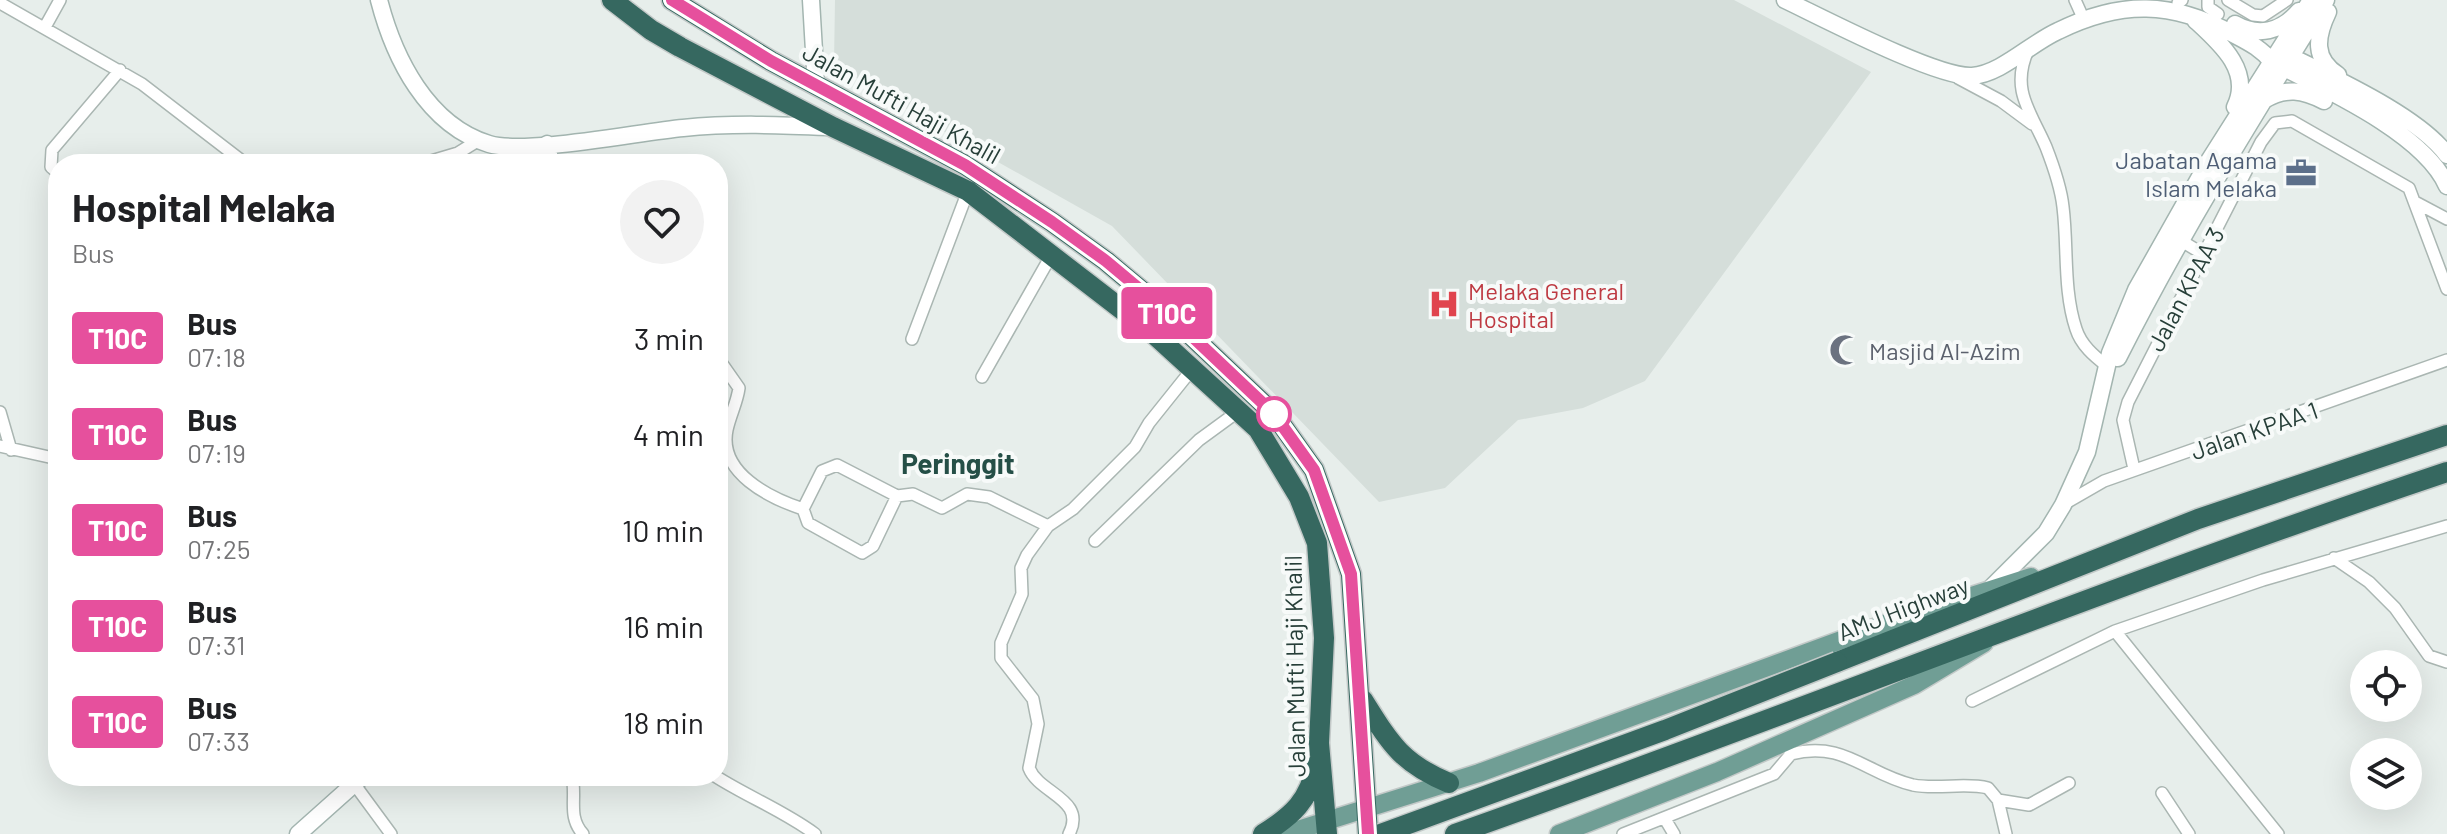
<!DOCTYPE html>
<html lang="en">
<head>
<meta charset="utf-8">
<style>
  body { margin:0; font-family:Barlow,sans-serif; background:#f2f2f2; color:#202124; height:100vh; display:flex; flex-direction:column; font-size:30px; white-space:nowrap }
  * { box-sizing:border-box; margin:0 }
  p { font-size:26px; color:#757577 }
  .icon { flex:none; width:44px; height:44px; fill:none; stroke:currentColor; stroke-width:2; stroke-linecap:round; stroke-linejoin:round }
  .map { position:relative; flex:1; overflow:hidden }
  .panel { position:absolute; left:48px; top:154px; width:680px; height:632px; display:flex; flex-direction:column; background:#fff; border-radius:32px; box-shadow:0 8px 32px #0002 }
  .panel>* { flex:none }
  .badge { padding:0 16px; border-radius:6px; font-size:28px; line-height:52px }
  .fabs { position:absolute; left:2350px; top:650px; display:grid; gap:16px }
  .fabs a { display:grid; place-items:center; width:72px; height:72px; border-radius:50%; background:#fff; box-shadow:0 8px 32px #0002; font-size:40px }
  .map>.badge { position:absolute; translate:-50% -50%; box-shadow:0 0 0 4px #fff }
  .round { display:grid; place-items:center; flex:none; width:84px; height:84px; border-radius:42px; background:#f2f2f2 }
  .head { display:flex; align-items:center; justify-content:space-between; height:136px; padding:0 24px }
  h1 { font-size:38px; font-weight:700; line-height:60px }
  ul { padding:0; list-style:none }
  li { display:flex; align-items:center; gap:24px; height:96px; padding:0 24px }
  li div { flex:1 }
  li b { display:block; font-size:30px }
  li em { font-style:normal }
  li .badge { min-width:88px; font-weight:700; text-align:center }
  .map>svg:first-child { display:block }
  .built { fill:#d5deda }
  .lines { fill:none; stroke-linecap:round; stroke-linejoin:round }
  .street-casing { stroke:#aab6b2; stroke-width:14 }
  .secondary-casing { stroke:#a3b5b0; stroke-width:19 }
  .primary-casing { stroke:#c3c9c8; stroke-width:21 }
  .highway-casing { stroke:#c3c9c8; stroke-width:23 }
  .street { stroke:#fff; stroke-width:11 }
  .secondary { stroke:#fff; stroke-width:16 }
  .primary { stroke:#709e95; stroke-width:18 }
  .highway { stroke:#366860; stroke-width:20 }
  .highway-bridge-casing { stroke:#c3c9c8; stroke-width:23; stroke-linecap:butt }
  .highway-bridge { stroke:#366860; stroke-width:20 }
  .line-casing { stroke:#fff; stroke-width:18 }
  .line { stroke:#e6509d; stroke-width:12 }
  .stop-dot { fill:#fff; stroke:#e6509d; stroke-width:4 }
  .labels { text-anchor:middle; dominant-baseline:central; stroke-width:8; stroke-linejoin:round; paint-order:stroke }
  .street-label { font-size:24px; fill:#273f39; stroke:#f7faf9 }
  .service-label { font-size:24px; fill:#4e5e75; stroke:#f7faf9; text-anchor:end }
  .health-label { font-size:24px; fill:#be3a42; stroke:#f7faf9; text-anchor:start }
  .worship-label { font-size:24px; fill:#5b616d; stroke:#f7faf9; text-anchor:start }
  .quarter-label { font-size:28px; font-weight:bold; fill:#254f47; stroke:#f7faf9 }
</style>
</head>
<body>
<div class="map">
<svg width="2447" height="834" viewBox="0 0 2447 834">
  <rect width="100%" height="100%" fill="#e7eeeb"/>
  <path class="built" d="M 835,0 L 1734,0 L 1871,72 L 1645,381 L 1583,408 L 1518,420 L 1445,488 L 1379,502 L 1112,226 L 941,130 L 834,64 Z"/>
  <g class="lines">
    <defs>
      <path id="street" d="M 2075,0 L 2084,20
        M 2208,0 L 2208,7 L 2218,14
        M 2228,0 L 2253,15 L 2263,16 L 2287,0
        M 0,3 L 142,84 L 246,164
        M 2178,3 L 2182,0
        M 45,27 L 60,0
        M 2028,50 C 2010,90 2031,112 2046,147 C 2053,165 2061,188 2063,207 C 2068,247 2063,290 2076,329 C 2081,345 2094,356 2107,366
        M 1958,78 L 2001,101 L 2032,124
        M 421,164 L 458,153 L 479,140
        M 58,173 L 51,167 L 52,150 L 120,70
        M 2417,203 L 2447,219
        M 2175,237 L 2203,254
        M 912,339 L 968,191
        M 718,358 L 739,388 C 737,403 730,415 727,430 C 718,473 770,498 803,509 L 822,471 L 837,465 L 897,496 L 913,494 L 942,508 L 967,494 L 989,497 L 1048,526
        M 982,377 L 1052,254
        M 0,412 L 11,450
        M 0,446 L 58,459
        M 2134,469 L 2123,420 L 2128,402 L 2261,142 L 2275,123 L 2292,121 L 2409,188 L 2447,289
        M 2064,504 L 2104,481 L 2447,360
        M 803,509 L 808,523 L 862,553 L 873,546 L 897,496
        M 1095,541 L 1199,440 L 1240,410
        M 2334,558 L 2369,582 L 2395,608 L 2429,656 L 2447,662
        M 2115,631 L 2278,834
        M 1972,701 L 2115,631 L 2263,580 L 2447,526
        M 1791,754 C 1844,740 1866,774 1913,785 C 1938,790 1964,782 1988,788 L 1998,800 L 2006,834
        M 572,776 C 577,798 567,816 583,834
        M 635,776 L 651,776
        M 715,776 C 748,797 784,811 815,834
        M 355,785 L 391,834
        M 2162,793 L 2189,834
        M 1998,800 L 2029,805 L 2069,783
        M 1665,819 L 1674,834
        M 1069,834 C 1087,799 1039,794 1029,768 L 1038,724 L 1033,699 L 1001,658 L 1001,643 L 1022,594 L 1021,568 L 1027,555 L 1048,526 L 1073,509 L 1135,447 L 1149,423 L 1193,368
        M 1623,834 L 1774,774 L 1791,754 L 1789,748"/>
      <path id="secondary" d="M 379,0 C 394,58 427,125 489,144 C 526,155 639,132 683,128 C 731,123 781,125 829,127
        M 811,0 L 816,85
        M 1785,0 C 1821,17 1937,78 1972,76 C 2001,74 2031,43 2058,31 C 2121,0 2172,1 2233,34 C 2248,42 2261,48 2272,62 C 2323,88 2424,133 2447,186
        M 2328,12 C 2316,37 2313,59 2338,75
        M 2195,20 C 2220,43 2253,71 2235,107
        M 2235,24 C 2258,37 2281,32 2299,11
        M 2284,53 C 2329,76 2418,115 2447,155
        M 2264,100 C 2286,87 2303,90 2324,101
        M 547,144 L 551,164
        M 2118,358 C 2180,235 2252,118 2326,0
        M 1990,589 L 2046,533 L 2063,505 L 2087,452 L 2110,353 L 2136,290 L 2210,159 L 2311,0
        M 298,834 L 363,776"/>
      <path id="primary" d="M 1285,834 L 1479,773 L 1893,621 L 2031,577
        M 1559,834 L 1717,772 L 1914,685 L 1984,643"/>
      <path id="highway" d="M 612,0 L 651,30 L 680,47 L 833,127 L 968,191 L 1155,335 L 1258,429 L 1299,497 L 1317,543 L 1324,638 L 1319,743 L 1327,834
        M 672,0 L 771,61 L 965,165 L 1052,222 L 1106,261 L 1161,307 L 1274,414 L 1314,470 L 1351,574 L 1368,834
        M 1837,662 L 2198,519 L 2447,435
        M 1363,700 C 1390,743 1401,763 1449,783
        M 1263,834 C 1292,816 1310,800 1316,765
        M 1455,834 C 1787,717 2113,584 2447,472"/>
    </defs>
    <use href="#street" class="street-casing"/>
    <use href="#secondary" class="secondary-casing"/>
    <use href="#primary" class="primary-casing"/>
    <use href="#highway" class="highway-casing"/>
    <use href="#street" class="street"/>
    <use href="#secondary" class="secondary"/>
    <use href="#primary" class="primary"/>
    <use href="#highway" class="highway"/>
    <defs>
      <path id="highway-bridge" d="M 1381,834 L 1665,730 L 1837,662"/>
    </defs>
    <use href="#highway-bridge" class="highway-bridge-casing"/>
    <use href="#highway-bridge" class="highway-bridge"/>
  </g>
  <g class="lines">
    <defs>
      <path id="line" d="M 672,0 L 771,61 L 965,165 L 1052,222 L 1106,261 L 1161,307 L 1274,414 L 1314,470 L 1351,574 L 1368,834"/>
    </defs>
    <use href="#line" class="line-casing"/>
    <use href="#line" class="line"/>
  </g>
  <defs>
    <symbol id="office-bare" viewBox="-9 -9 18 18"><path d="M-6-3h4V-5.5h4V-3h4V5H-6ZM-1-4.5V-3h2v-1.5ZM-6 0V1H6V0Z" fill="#5c6f8a" stroke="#f7faf9" stroke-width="2.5" paint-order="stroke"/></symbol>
    <symbol id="hospital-bare" viewBox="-9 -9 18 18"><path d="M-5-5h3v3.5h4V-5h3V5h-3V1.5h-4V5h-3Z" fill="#e0444e" stroke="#f7faf9" stroke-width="2.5" paint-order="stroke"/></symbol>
    <symbol id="mosque-bare" viewBox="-9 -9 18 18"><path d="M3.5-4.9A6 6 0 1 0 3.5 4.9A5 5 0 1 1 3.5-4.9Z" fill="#6b7280" stroke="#f7faf9" stroke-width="2.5" paint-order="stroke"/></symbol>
  </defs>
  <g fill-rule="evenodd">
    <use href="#office-bare" x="2279" y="151" width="44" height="44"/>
    <use href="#hospital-bare" x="1422" y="282" width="44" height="44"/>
    <use href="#mosque-bare" x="1823" y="328" width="44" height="44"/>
  </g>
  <circle class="stop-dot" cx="1274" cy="414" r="16"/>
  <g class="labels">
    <g class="street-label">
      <text transform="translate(902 103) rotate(29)">Jalan Mufti Haji Khalil</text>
      <text transform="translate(2185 289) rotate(-62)">Jalan KPAA 3</text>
      <text transform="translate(2254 430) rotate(-19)">Jalan KPAA 1</text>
      <text transform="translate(1903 608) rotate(-21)">AMJ Highway</text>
      <text transform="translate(1294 666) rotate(-91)">Jalan Mufti Haji Khalil</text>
    </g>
    <g class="service-label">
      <text x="2277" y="159">Jabatan Agama<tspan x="2277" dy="28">Islam Melaka</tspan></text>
    </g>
    <g class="health-label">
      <text x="1468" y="290">Melaka General<tspan x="1468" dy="28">Hospital</tspan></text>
    </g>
    <g class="worship-label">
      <text x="1869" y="350">Masjid Al-Azim</text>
    </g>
    <g class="quarter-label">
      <text x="958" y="463">Peringgit</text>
    </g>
  </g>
</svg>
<div class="fabs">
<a><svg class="icon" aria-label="locate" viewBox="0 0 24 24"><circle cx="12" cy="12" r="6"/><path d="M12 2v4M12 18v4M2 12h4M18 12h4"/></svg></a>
<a><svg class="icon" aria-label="layers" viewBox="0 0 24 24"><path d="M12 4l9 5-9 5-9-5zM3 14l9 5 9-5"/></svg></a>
</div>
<b class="badge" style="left:1167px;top:313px;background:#e6509d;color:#fff">T10C</b>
<section class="panel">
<div class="head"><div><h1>Hospital Melaka</h1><p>Bus</p></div><a class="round"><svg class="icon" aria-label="heart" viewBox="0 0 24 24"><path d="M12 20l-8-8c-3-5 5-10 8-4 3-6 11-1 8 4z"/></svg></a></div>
<ul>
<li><span class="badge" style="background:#e6509d;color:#fff">T10C</span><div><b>Bus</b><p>07:18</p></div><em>3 min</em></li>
<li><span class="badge" style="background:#e6509d;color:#fff">T10C</span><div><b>Bus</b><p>07:19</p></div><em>4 min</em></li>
<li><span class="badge" style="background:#e6509d;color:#fff">T10C</span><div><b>Bus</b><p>07:25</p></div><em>10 min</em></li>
<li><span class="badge" style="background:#e6509d;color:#fff">T10C</span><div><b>Bus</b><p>07:31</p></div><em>16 min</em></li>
<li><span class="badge" style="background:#e6509d;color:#fff">T10C</span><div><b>Bus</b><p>07:33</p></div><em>18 min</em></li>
</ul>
</section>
</div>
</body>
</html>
